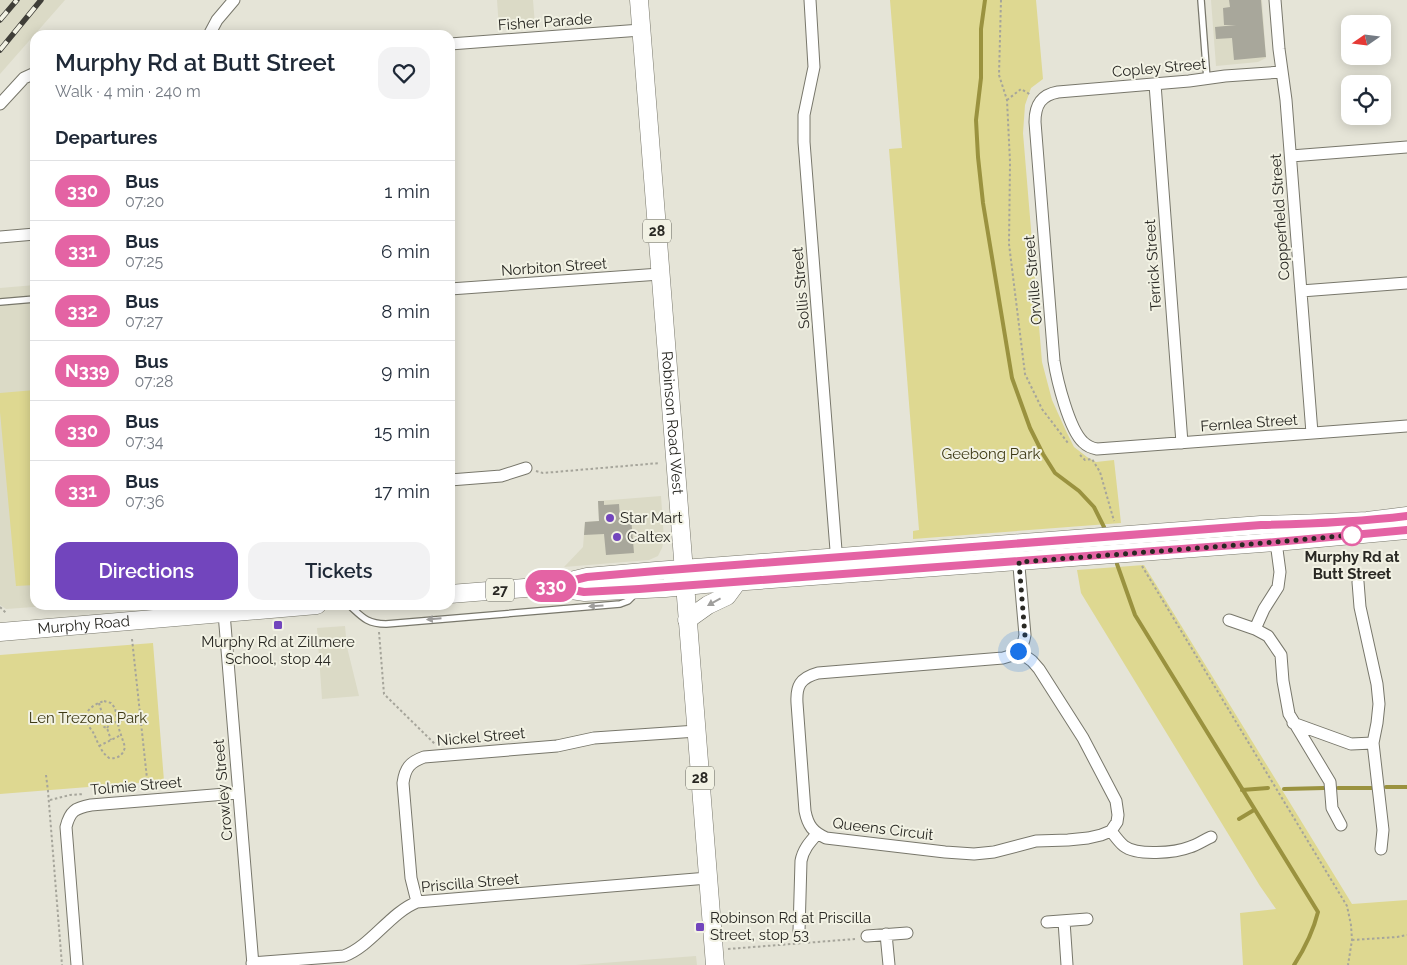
<!DOCTYPE html>
<html lang="en">
<head>
<meta charset="utf-8">
<style>
  body { margin:0; font-family:Raleway,sans-serif; background:#f2f2f3; color:#1f2937; height:100vh; display:flex; flex-direction:column; font-size:19px; white-space:nowrap }
  * { box-sizing:border-box; margin:0 }
  p { font-size:16px; color:#747a83 }
  .icon { flex:none; width:28px; height:28px; fill:none; stroke:currentColor; stroke-width:2; stroke-linecap:round; stroke-linejoin:round }
  .map { position:relative; flex:1; overflow:hidden }
  .details { position:absolute; left:30px; top:30px; width:425px; height:580px; display:flex; flex-direction:column; background:#fff; border-radius:15px; box-shadow:0 2px 12px #0003 }
  .details>* { flex:none }
  .badge { padding:0 10px; border-radius:16px; font-size:18px; line-height:32px }
  .needle { width:32px; rotate:256deg }
  .fabs { position:absolute; left:1341px; top:15px; display:grid; gap:10px }
  .fabs a { display:grid; place-items:center; width:50px; height:50px; border-radius:10px; background:#fff; box-shadow:0 2px 12px #0003; font-size:25px }
  .you { position:absolute; width:25px; height:25px; margin:-12px; border:4px solid #fff; border-radius:50%; background:#1a73e8; box-shadow:0 0 0 8px #1a73e833 }
  .map>.badge { position:absolute; translate:-50% -50%; box-shadow:0 0 0 2px #fff }
  h2 { padding:0 25px; font-size:19px; line-height:45px }
  .round { display:grid; place-items:center; flex:none; width:52px; height:52px; border-radius:15px; background:#f2f2f3 }
  .headline { display:flex; align-items:center; justify-content:space-between; height:85px; padding:0 25px }
  h1 { font-size:24px; font-weight:600; line-height:38px }
  .action { display:flex; gap:10px; margin-top:auto; padding:10px 25px }
  .action a { flex:1; height:58px; border-radius:15px; background:#7245bd; color:#fff; font-size:20px; font-weight:600; line-height:58px; text-align:center }
  .action a+a { background:#f2f2f3; color:#1f2937 }
  ul { padding:0; list-style:none }
  li { display:flex; align-items:center; gap:15px; height:60px; padding:0 25px; border-top:1px solid #e0e1e3 }
  li div { flex:1 }
  li b { display:block; font-size:19px }
  li em { font-style:normal }
  li .badge { min-width:55px; font-weight:700; text-align:center }
  .map>svg:first-child { display:block }
  .built { fill:#dbdac6 }
  .green { fill:#ded891 }
  .lines { fill:none; stroke-linecap:round; stroke-linejoin:round }
  .stream { stroke:#9a923f; stroke-width:4 }
  .building { fill:#a8a79b }
  .lane-casing { stroke:#78776b; stroke-width:8 }
  .street-casing { stroke:#78776b; stroke-width:13 }
  .primary-casing { stroke:#78776b; stroke-width:19 }
  .path { stroke:#a6a59b; stroke-width:2; stroke-dasharray:2.5 2.5; stroke-linecap:butt }
  .lane { stroke:#fff; stroke-width:5.5 }
  .street { stroke:#fff; stroke-width:11 }
  .primary { stroke:#fff; stroke-width:18 }
  .rail-casing { stroke:#3f3e38; stroke-width:5.5 }
  .rail { stroke:#f2f2e4; stroke-width:4; stroke-dasharray:11; stroke-linecap:butt }
  .oneway { fill:#9f9e9c }
  .line-casing { stroke:#fff; stroke-width:11 }
  .line { stroke:#e463a4; stroke-width:8 }
  .walk { stroke:#292823; stroke-width:5; stroke-dasharray:0 9 }
  .poi-dot { fill:#7245bd; stroke:#f2f2e4; stroke-width:2 }
  .stop-dot { fill:#fff; stroke:#e463a4; stroke-width:2.5 }
  .labels { text-anchor:middle; dominant-baseline:central; stroke-width:4; stroke-linejoin:round; paint-order:stroke }
  .shield { fill:#f2f2e4; stroke:#65655d; stroke-width:1 }
  .shield-label { font-size:14px; font-weight:bold; fill:#292823 }
  .street-label { font-size:15px; fill:#292823; stroke:#f2f2e4 }
  .park-label { font-size:15px; fill:#3e3a16; stroke:#f2f2e4 }
  .poi-label { font-size:15px; fill:#292823; stroke:#f2f2e4; text-anchor:start }
  .stop-label { font-size:15px; font-weight:bold; fill:#292823; stroke:#f2f2e4 }
</style>
</head>
<body>
<div class="map">
<svg width="1407" height="965" viewBox="0 0 1407 965">
  <rect width="100%" height="100%" fill="#e5e4d7"/>
  <path class="built" d="M 0,0 L 65,0 L 0,74 Z
    M 497,0 L 533,0 L 535,25 L 499,28 Z
    M 1211,0 L 1262,0 L 1266,58 L 1258,62 L 1216,66 Z
    M 35,285 L 35,605 L 62,605 L 6,609 L 0,605 L 0,288 Z
    M 661,496 L 664,539 L 662,548 L 658,556 L 649,560 L 564,567 L 583,547 L 585,522 L 599,521 L 598,501 Z
    M 345,626 L 347,647 L 359,696 L 322,699 L 317,628 Z
    M 696,956 L 697,965 L 576,965 Z"/>
  <path class="green" d="M 890,0 L 1036,0 L 1043,79 L 1031,88 L 1025,105 L 1023,133 L 1042,362 L 1052,400 L 1066,431 L 1074,447 L 1087,457 L 1096,462 L 1114,460 L 1121,523 L 913,539 L 913,531 L 919,530 L 889,149 L 902,148 Z
    M 35,390 L 35,585 L 16,586 L 0,412 L 0,393 Z
    M 1144,565 L 1352,904 L 1407,900 L 1407,965 L 1243,965 L 1240,913 L 1276,909 L 1260,886 L 1081,593 L 1077,570 Z
    M 153,643 L 164,781 L 0,794 L 0,655 Z"/>
  <g class="lines">
    <path class="stream" d="M 985,0 L 981,29 L 981,78 L 976,120 L 978,157 L 983,203 L 1012,378 L 1030,428 L 1043,454 L 1055,473 L 1079,491 L 1094,507 L 1104,527
      M 1117,564 L 1135,615 L 1318,912 C 1313,932 1305,948 1294,965
      M 1386,787 L 1407,787
      M 1338,788 L 1374,788
      M 1284,789 L 1324,788
      M 1242,790 L 1268,788
      M 1239,819 L 1254,810"/>
  </g>
  <path class="building" d="M 1229,0 L 1261,0 L 1266,57 L 1234,60 L 1232,38 L 1216,39 L 1215,27 L 1236,25 L 1224,25 L 1223,8 L 1230,7 Z
    M 598,501 L 604,501 L 604,505 L 619,504 L 620,518 L 631,517 L 634,553 L 606,555 L 604,534 L 584,535 L 585,522 L 599,521 Z"/>
  <g class="lines">
    <defs>
      <path id="lane" d="M 1201,0 L 1207,79
        M 0,302 L 35,299
        M 349,605 C 362,617 367,624 386,624 L 620,604 L 628,601 L 636,593"/>
      <path id="street" d="M 810,0 L 814,67 L 804,115 L 804,142 L 837,563
        M 1275,0 L 1279,49 L 1286,100 L 1312,433
        M 209,35 L 217,20 L 234,0
        M 450,44 L 641,30
        M 1282,72 L 1225,76 L 1189,81 L 1058,92 C 1041,95 1035,105 1035,122 L 1054,361 C 1057,380 1069,429 1083,442 C 1087,446 1091,448 1097,449 L 1407,426
        M 1155,84 L 1182,443
        M 0,104 L 24,78 L 35,73
        M 1291,156 L 1407,147
        M 0,237 L 35,234
        M 450,289 L 660,274
        M 1301,291 L 1407,283
        M 450,480 L 501,476 L 526,468
        M 1018,555 L 1025,635 C 1023,649 1016,655 1003,658 L 818,673 C 800,678 796,686 797,703 L 805,811 C 808,826 813,832 826,838 L 945,852 L 974,854 L 994,852 L 1036,841 L 1068,840 L 1088,838 L 1101,835 L 1111,831 L 1117,822 L 1118,815 L 1116,801 L 1083,738 L 1039,669 L 1032,661 L 1018,651
        M 1358,582 L 1360,607 L 1377,684 L 1379,704 L 1377,723 L 1373,743 L 1383,830 L 1381,849
        M 224,613 L 253,965
        M 1229,620 L 1255,629 L 1268,636 L 1281,655 L 1283,681 L 1289,714 L 1330,782 L 1332,808 L 1341,825
        M 1255,629 L 1264,609 L 1278,587 L 1280,572 L 1276,542
        M 1293,723 L 1351,744 L 1373,743
        M 1111,831 C 1115,836 1119,842 1124,846 C 1137,856 1175,853 1190,847 C 1197,845 1204,840 1211,837
        M 417,902 L 411,878 L 403,783 C 405,768 410,762 424,757 L 557,746 L 594,738 L 697,731
        M 1064,921 L 1067,965
        M 1047,922 L 1087,919
        M 799,931 L 801,861 C 803,850 809,843 817,834
        M 886,934 L 889,965
        M 867,936 L 907,933
        M 252,963 L 344,956 C 371,946 390,913 417,902 L 708,878
        M 77,965 L 66,827 C 70,811 75,808 91,805 L 238,793"/>
      <g id="primary">
        <path id="s1" d="M 639,0 L 715,965"/>
        <path d="M 558,588 L 585,592 L 665,588 L 705,584 L 1276,542 L 1407,530"/>
        <path d="M 450,594 L 550,586 L 587,577 L 656,571 L 1075,539 L 1261,525 L 1326,523 L 1367,521 L 1407,516"/>
        <path d="M 687,620 L 708,605 L 727,596 L 738,581"/>
        <path id="s2" d="M 0,632 L 317,605"/>
      </g>
    </defs>
    <use href="#lane" class="lane-casing"/>
    <use href="#street" class="street-casing"/>
    <use href="#primary" class="primary-casing"/>
    <path class="path" d="M 1001,0 L 999,75 L 1007,100 L 1010,162 L 1009,244 L 1025,374 L 1042,409 L 1068,443
      M 1007,100 L 1021,89 L 1031,95
      M 1080,455 L 1085,460 L 1092,459 L 1100,472 L 1114,521
      M 536,471 L 543,473 L 660,463
      M 1142,566 L 1347,906 L 1351,925 L 1352,940 L 1348,965
      M 0,607 L 6,613
      M 379,632 L 384,694 L 436,745
      M 132,639 L 148,788 L 145,788
      M 104,701 L 111,703 L 115,708 L 119,729 L 125,747 C 123,756 117,759 109,758 C 101,752 98,743 94,734 C 92,730 87,725 86,720 C 84,710 95,704 104,701 Z
      M 99,703 L 104,720
      M 110,724 L 126,719 L 135,722 L 141,721
      M 107,728 L 110,724 L 109,722 L 106,720 L 102,722 L 104,727 L 107,728 L 111,740
      M 99,746 L 121,735
      M 46,775 L 48,791 L 62,965
      M 50,800 L 70,795 L 84,794
      M 1352,940 L 1397,937 L 1407,935
      M 728,949 L 855,939"/>
    <use href="#lane" class="lane"/>
    <use href="#street" class="street"/>
    <use href="#primary" class="primary"/>
    <defs>
      <path id="rail" d="M 0,20 L 17,0
        M 0,50 L 41,0"/>
    </defs>
    <use href="#rail" class="rail-casing"/>
    <use href="#rail" class="rail"/>
  </g>
  <defs><path id="oneway-solid" d="M-6-.8H1V-3.2L6.5 0L1 3.2V.8H-6Z" transform="scale(1.25)"/></defs>
  <g class="oneway">
    <use href="#oneway-solid" transform="translate(714 602) rotate(151)"/>
    <use href="#oneway-solid" transform="translate(596 606) rotate(176)"/>
    <use href="#oneway-solid" transform="translate(434 619) rotate(175)"/>
  </g>
  <g class="lines">
    <defs>
      <path id="line" d="M 1407,516 C 1358,522 1310,524 1261,525 L 656,571 L 587,577 L 550,586 L 584,592 L 639,589 L 1276,542 L 1407,530"/>
    </defs>
    <use href="#line" class="line-casing"/>
    <use href="#line" class="line"/>
    <path class="walk" d="M 1018,651 L 1024,642 L 1025,636 L 1019,562 L 1276,542 L 1352,535"/>
  </g>
  <g class="poi-dot">
    <circle cx="610" cy="518" r="5"/>
    <circle cx="617" cy="537" r="5"/>
    <rect x="273" y="620" width="10" height="10" rx="2.5"/>
    <rect x="695" y="922" width="10" height="10" rx="2.5"/>
  </g>
  <circle class="stop-dot" cx="1352" cy="535" r="10"/>
  <g class="labels">
    <g class="shield">
      <rect x="643" y="219.5" width="28" height="23" rx="4"/>
      <rect x="486" y="578.5" width="28" height="23" rx="4"/>
      <rect x="686" y="766.5" width="28" height="23" rx="4"/>
    </g>
    <g class="shield-label">
      <text x="657" y="231">28</text>
      <text x="500" y="590">27</text>
      <text x="700" y="778">28</text>
    </g>
    <g class="street-label">
      <text transform="translate(545 22) rotate(-4)">Fisher Parade</text>
      <text transform="translate(1159 68) rotate(-5)">Copley Street</text>
      <text transform="translate(1280 217) rotate(-94)">Copperfield Street</text>
      <text transform="translate(1153 265) rotate(-94)">Terrick Street</text>
      <text transform="translate(554 267) rotate(-4)">Norbiton Street</text>
      <text transform="translate(1033 280) rotate(-95)">Orville Street</text>
      <text transform="translate(801 288) rotate(-95)">Sollis Street</text>
      <text stroke="none"><textPath href="#s1" startOffset="424">Robinson Road West</textPath></text>
      <text transform="translate(1249 423) rotate(-4)">Fernlea Street</text>
      <text stroke="none"><textPath href="#s2" startOffset="84">Murphy Road</textPath></text>
      <text transform="translate(481 737) rotate(-5)">Nickel Street</text>
      <text transform="translate(136 786) rotate(-5)">Tolmie Street</text>
      <text transform="translate(223 790) rotate(-95)">Crowley Street</text>
      <text transform="translate(883 829) rotate(7)">Queens Circuit</text>
      <text transform="translate(470 883) rotate(-5)">Priscilla Street</text>
    </g>
    <g class="park-label">
      <text x="991" y="454">Geebong Park</text>
      <text x="88" y="718">Len Trezona Park</text>
    </g>
    <g class="poi-label">
      <text x="620" y="518">Star Mart</text>
      <text x="627" y="537">Caltex</text>
      <text x="278" y="642" text-anchor="middle">Murphy Rd at Zillmere<tspan x="278" dy="17">School, stop 44</tspan></text>
      <text x="710" y="918">Robinson Rd at Priscilla<tspan x="710" dy="17">Street, stop 53</tspan></text>
    </g>
    <g class="stop-label">
      <text x="1352" y="557">Murphy Rd at<tspan x="1352" dy="17">Butt Street</tspan></text>
    </g>
  </g>
</svg>
<div class="fabs">
<a><svg class="needle" viewBox="-14 -14 28 28"><path d="M0-13l5 13h-10z" fill="#e53935"/><path d="M0 13l5-13h-10z" fill="#747a83"/></svg></a>
<a><svg class="icon" aria-label="locate" viewBox="0 0 24 24"><circle cx="12" cy="12" r="6"/><path d="M12 2v4M12 18v4M2 12h4M18 12h4"/></svg></a>
</div>
<div class="you" style="left:1018px;top:651px"></div>
<b class="badge" style="left:551px;top:586px;background:#e463a4;color:#fff">330</b>
<section class="details">
<div class="headline"><div><h1>Murphy Rd at Butt Street</h1><p>Walk · 4 min · 240 m</p></div><a class="round"><svg class="icon" aria-label="heart" viewBox="0 0 24 24"><path d="M12 20l-8-8c-3-5 5-10 8-4 3-6 11-1 8 4z"/></svg></a></div>
<h2>Departures</h2>
<ul>
<li><span class="badge" style="background:#e463a4;color:#fff">330</span><div><b>Bus</b><p>07:20</p></div><em>1 min</em></li>
<li><span class="badge" style="background:#e463a4;color:#fff">331</span><div><b>Bus</b><p>07:25</p></div><em>6 min</em></li>
<li><span class="badge" style="background:#e463a4;color:#fff">332</span><div><b>Bus</b><p>07:27</p></div><em>8 min</em></li>
<li><span class="badge" style="background:#e463a4;color:#fff">N339</span><div><b>Bus</b><p>07:28</p></div><em>9 min</em></li>
<li><span class="badge" style="background:#e463a4;color:#fff">330</span><div><b>Bus</b><p>07:34</p></div><em>15 min</em></li>
<li><span class="badge" style="background:#e463a4;color:#fff">331</span><div><b>Bus</b><p>07:36</p></div><em>17 min</em></li>
</ul>
<div class="action"><a>Directions</a><a>Tickets</a></div>
</section>
</div>
</body>
</html>
